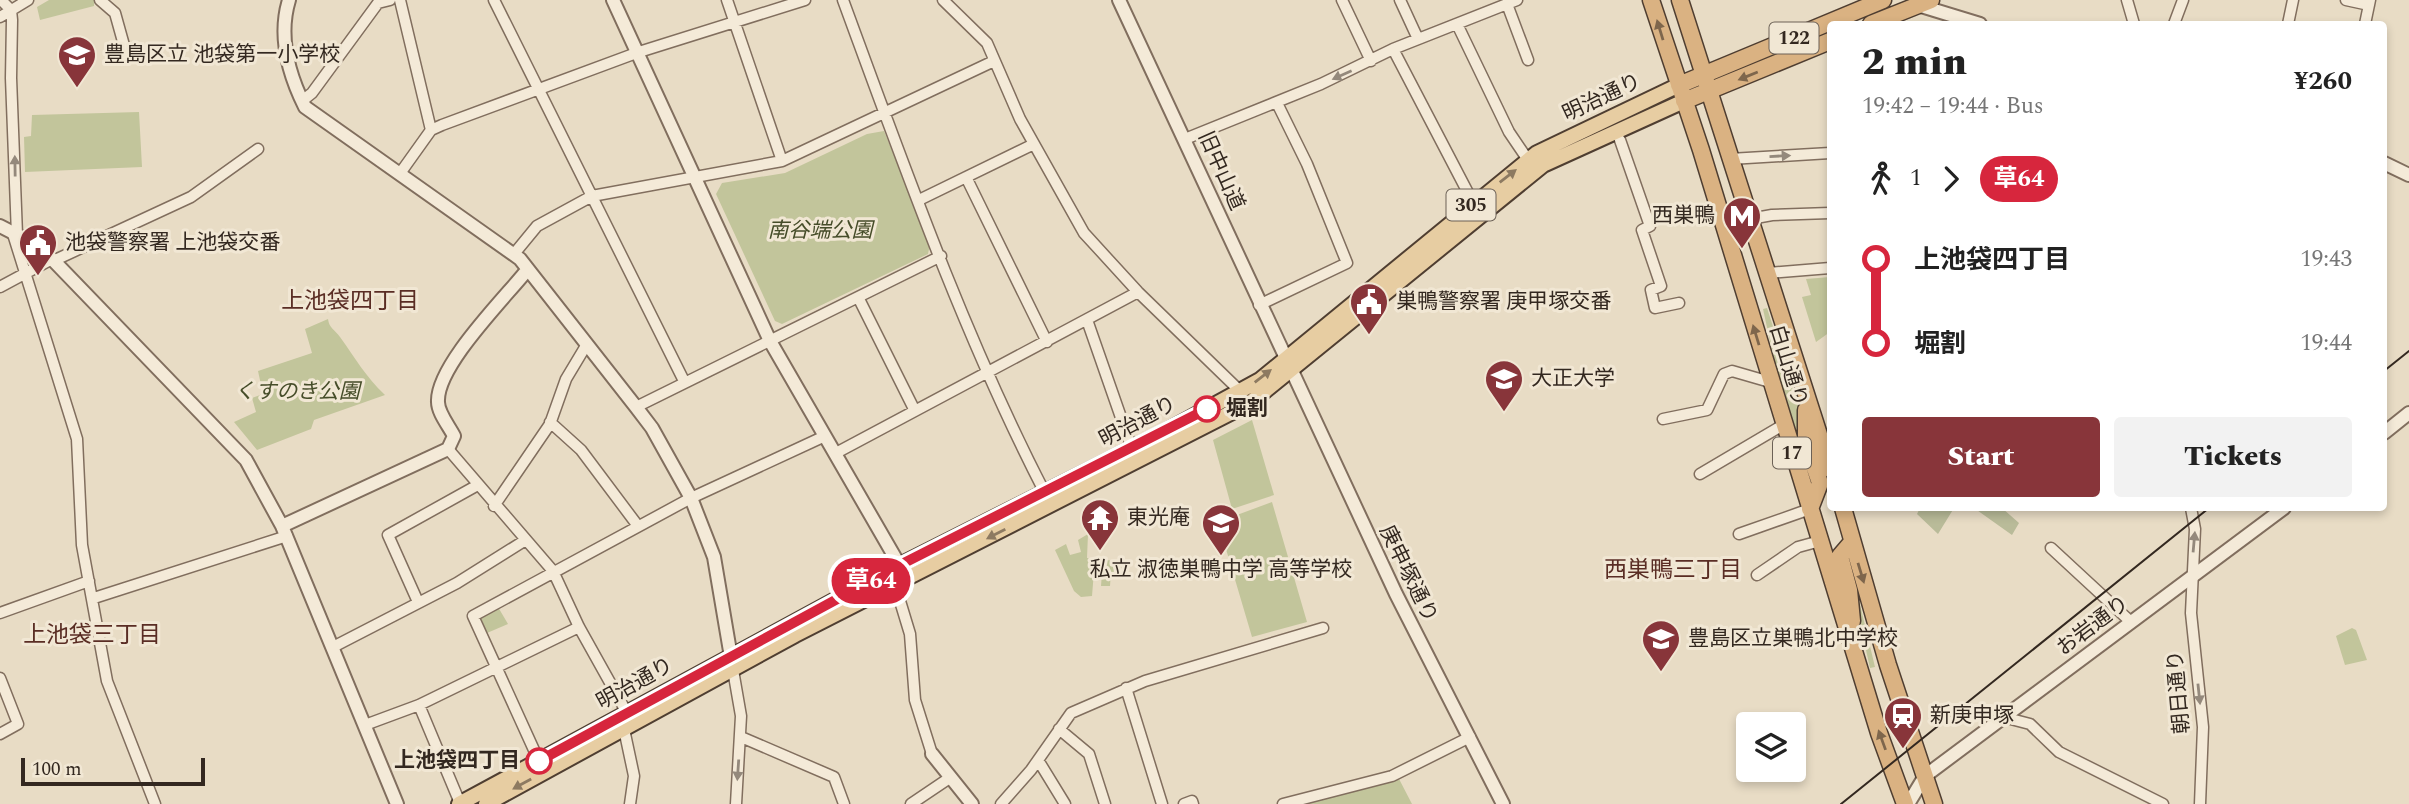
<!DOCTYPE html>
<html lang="en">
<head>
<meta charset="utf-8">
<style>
  body { margin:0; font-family:Spectral,"Noto Sans JP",serif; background:#f2f2f2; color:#222; height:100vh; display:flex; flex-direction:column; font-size:26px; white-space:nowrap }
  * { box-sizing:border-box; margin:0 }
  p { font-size:23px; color:#767676 }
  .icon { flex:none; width:38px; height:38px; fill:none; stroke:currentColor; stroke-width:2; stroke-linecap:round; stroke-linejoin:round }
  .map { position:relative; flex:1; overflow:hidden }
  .details { position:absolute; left:1827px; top:21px; width:560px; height:490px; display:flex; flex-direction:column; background:#fff; border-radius:7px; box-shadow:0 4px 10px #0003 }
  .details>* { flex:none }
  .badge { padding:0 14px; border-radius:23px; font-size:24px; line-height:46px }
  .tools { position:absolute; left:1736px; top:712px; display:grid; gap:14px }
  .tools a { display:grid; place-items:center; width:70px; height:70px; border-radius:7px; background:#fff; box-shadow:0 4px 10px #0003; font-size:35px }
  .scale { position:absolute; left:21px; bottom:18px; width:184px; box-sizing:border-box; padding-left:7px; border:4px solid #332820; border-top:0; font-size:19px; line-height:24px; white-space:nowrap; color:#332820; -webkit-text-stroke:5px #f1e7d4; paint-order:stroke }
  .map>.badge { position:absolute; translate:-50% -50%; box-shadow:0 0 0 4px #fff }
  .legs { display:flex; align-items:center; gap:10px; height:77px; padding:0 35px; font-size:23px }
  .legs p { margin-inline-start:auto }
  .summary { display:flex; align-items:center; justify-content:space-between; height:119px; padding:0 35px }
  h1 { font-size:38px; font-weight:800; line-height:52px }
  .cta { display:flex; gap:14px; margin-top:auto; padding:14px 35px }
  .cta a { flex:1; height:80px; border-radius:7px; background:#88353a; color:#fff; font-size:28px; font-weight:800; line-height:80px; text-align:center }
  .cta a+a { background:#f2f2f2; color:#222 }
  ul { padding:0 35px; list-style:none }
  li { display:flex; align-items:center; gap:24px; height:84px; font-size:26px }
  li i { display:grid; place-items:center; width:10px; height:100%; margin:0 9px; background:currentColor }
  li i::after { content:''; width:18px; height:18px; margin:-9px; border:5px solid; border-radius:50%; background:#fff }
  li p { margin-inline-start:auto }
  li:first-child i { background:linear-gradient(#0000 50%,currentColor 0) }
  li:last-child i { background:linear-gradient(currentColor 50%,#0000 0) }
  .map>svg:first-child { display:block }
  .green { fill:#c2c59b }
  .cemetery { fill:#b9bb99 }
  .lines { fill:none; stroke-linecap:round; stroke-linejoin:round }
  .minor-casing { stroke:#816e5e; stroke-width:13 }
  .tertiary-casing { stroke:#816e5e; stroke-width:16 }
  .primary-casing { stroke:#4f3e31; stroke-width:18 }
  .trunk-casing { stroke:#4f3e31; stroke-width:19 }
  .minor { stroke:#f4ead8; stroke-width:10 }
  .tertiary { stroke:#f4ead8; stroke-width:12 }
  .primary { stroke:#e7cda2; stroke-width:14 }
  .trunk { stroke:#dab282; stroke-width:16 }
  .tram { stroke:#332820; stroke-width:2 }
  .oneway { fill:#7e664c }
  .oneway2 { fill:#94897c }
  .oneway3 { fill:#8d7a61 }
  .line-1-casing { stroke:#fff; stroke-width:16 }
  .line-1 { stroke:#d7263d; stroke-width:10 }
  .stop-1-dot { fill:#fff; stroke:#d7263d; stroke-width:3.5 }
  .labels { text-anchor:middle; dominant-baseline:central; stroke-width:6; stroke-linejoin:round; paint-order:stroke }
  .shield { fill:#f1e7d4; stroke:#6c6156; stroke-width:2 }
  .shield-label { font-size:19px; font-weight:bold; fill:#332820 }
  .poi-label { font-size:21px; fill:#332820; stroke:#f1e7d4; text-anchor:start }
  .street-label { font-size:21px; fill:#332820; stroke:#f1e7d4 }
  .park-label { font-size:21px; font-style:italic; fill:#464d29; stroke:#f1e7d4 }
  .stop-label { font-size:21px; font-weight:bold; fill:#332820; stroke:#f1e7d4; text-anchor:start }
  .neighbourhood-label { font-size:23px; fill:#5a2d24; stroke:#f1e7d4 }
</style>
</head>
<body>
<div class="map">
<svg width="2409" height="804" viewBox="0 0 2409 804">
  <rect width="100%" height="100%" fill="#e8dcc5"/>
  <path class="green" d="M 49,0 L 94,0 L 94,6 L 40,20 L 37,7 Z
    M 139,112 L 142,167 L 25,172 L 24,137 L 31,136 L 32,115 Z
    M 884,131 L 930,244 L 928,254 L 782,324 L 775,321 L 716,194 L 722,183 L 785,173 L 867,134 Z
    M 1830,277 L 1830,332 L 1816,342 L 1802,297 L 1811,295 L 1806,279 Z
    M 1767,308 L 1798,404 L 1802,438 L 1798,439 L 1777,373 L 1763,309 Z
    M 328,319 C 329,328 335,330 340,337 C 356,359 365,376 385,395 L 314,420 L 311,429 L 257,450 L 234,422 L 256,412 L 252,398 L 263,394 L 258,371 L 312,353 L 305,329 Z
    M 1252,420 L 1274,495 L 1232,509 L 1213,440 Z
    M 1272,502 L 1307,622 L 1252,637 L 1218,522 Z
    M 1088,534 L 1087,558 L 1095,559 L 1092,596 L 1081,597 L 1074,591 L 1055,550 L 1066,544 L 1070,555 L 1081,552 L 1078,540 Z
    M 1103,560 L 1122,561 L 1121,571 L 1111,572 L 1110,586 L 1101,586 Z
    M 1853,592 L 1857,592 L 1875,667 L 1870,668 Z
    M 498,607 L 508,624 L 487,633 L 480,616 Z
    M 2352,628 L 2356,630 L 2367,660 L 2345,665 L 2336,636 Z
    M 1398,777 L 1412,804 L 1304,804 L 1393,779 Z"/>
  <path class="cemetery" d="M 1920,508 L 1954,508 L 1938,534 L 1917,514 Z
    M 1974,508 L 2002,508 L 2019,523 L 2012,535 Z"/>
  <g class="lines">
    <defs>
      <path id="minor" d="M 1,0 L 11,10 L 12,20 L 11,78 L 17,235
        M 100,0 L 115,13 L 127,56
        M 400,0 L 431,130
        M 494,0 L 684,381
        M 727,0 L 782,161
        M 843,0 C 904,166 964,336 1045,493
        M 943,0 L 987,43 L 1020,119 L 1084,233 L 1138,292 L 1240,391
        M 1342,0 L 1371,61
        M 1400,0 L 1418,39
        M 2127,0 L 2134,24
        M 2346,0 L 2369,5
        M 1507,4 L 1528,60
        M 0,17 L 28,0
        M 1457,24 L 1509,132 L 1528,160
        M 2174,24 L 2183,0
        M 2288,24 L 2293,0
        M 2365,24 L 2370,0
        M 1393,49 L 1477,210
        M 302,101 L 312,93 L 378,3 L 390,0
        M 1185,139 L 1321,84 L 1393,49 L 1517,0
        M 1620,140 L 1650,226 L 1642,230 L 1661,286 L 1651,290 L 1655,308 L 1679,303
        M 1730,159 L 1830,153
        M 401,172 L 431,130 L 442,125 L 639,52 L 805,0
        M 966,177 L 1047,342
        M 919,200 L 1034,144
        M 1750,219 L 1772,215 L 1830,213
        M 13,234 L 77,439 L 82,545 L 107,681 L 155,804
        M 514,254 L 537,226 L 592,196 L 782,161 L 994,61
        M 53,261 L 191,197 L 258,149
        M 1768,273 L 1830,268
        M 0,287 L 52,259
        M 858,297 L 915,411
        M 1259,305 L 1347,263 L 1307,164 L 1277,103
        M 1087,320 L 1132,449
        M 636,407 L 941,256
        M 1663,419 L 1707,410 L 1724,374 L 1732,371 L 1770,382
        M 550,422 L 581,450 L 638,526
        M 448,449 L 553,571 L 579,627 L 627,713
        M 836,453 L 1138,292
        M 1700,474 L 1783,425
        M 494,506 L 550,424 L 566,379 L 587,344
        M 2191,508 L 2195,529 L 2191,613 L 2203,727 L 2200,804
        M 1739,534 L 1810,509
        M 2051,548 L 2131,622
        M 1757,575 L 1798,547 L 1820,541
        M 893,578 L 910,634 L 915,700 L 932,754
        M 94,598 L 287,536
        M 418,602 L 388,535 L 476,486
        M 0,613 L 89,581
        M 333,647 L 457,583 L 524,541
        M 733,670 L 741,716 L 736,804
        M 0,678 L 18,724 L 0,734
        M 1126,688 L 1162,804
        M 419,705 L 460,803
        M 2003,717 L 2030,724 L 2059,752 L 2163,804
        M 365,725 L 419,705 L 579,627
        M 624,729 L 634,776 L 630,804
        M 1059,729 L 1089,754 L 1105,804
        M 741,737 L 834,777 L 844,804
        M 1038,760 L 1065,804
        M 539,761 L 473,616 L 691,498 L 825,436
        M 911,804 L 951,777
        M 1001,804 L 1031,770 L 1071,713 L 1145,681 L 1323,628
        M 1184,804 L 1192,801 L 1193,804
        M 1283,804 L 1392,776 L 1470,737"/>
      <path id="tertiary" d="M 289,0 C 278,36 288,73 305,107 L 520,259 L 636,407 L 652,428 L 691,498 L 714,557 L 732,663
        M 613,0 L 770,341 L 904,573
        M 1119,0 L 1396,594 L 1503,804
        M 1918,5 L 1980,24
        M 2384,163 L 2409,175
        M 0,226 L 33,243 L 52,259 L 246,460 L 282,526 L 397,804
        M 2384,433 L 2409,413
        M 282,526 L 448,449 L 454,436 C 449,426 438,413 438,402 C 436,366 505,298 528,269
        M 932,754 L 972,804
        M 1908,804 L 1925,776 L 2284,508"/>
      <path id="primary" d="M 459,804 L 900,565 L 1163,433 L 1260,380 L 1537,153 L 1679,85
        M 486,804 L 795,635 L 1250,403 L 1543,165 L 1684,101"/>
      <path id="trunk" d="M 1651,0 L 1701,150 L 1879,733 L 1905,804
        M 1680,0 L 1830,469
        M 1871,24 L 1931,0
        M 1679,85 L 1883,0
        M 1684,101 L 1830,41
        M 1806,410 L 1806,442 L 1820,483 L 1810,509
        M 1843,508 L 1888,665 L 1934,804
        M 1852,621 L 1849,590 L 1840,556 L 1852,542"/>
    </defs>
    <use href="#minor" class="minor-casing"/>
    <use href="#tertiary" class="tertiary-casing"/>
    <use href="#primary" class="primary-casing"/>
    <use href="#trunk" class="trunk-casing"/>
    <use href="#minor" class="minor"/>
    <use href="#tertiary" class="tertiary"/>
    <use href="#primary" class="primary"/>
    <use href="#trunk" class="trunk"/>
    <path class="tram" d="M 2384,371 L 2409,351
      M 1841,804 L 2209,508"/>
  </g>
  <defs><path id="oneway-solid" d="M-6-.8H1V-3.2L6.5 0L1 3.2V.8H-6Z" transform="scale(1.75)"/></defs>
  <g class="oneway">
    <use href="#oneway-solid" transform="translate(1660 30) rotate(-107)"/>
    <use href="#oneway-solid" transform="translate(1748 76) rotate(158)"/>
    <use href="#oneway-solid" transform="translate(1756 335) rotate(-107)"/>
    <use href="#oneway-solid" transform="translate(1861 573) rotate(73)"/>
    <use href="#oneway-solid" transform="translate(1882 740) rotate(-110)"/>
  </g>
  <g class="oneway2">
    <use href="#oneway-solid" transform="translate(1342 75) rotate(156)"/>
    <use href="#oneway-solid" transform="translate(1780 156) rotate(-3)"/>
    <use href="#oneway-solid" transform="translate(15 166) rotate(-91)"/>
    <use href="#oneway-solid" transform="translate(2194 542) rotate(-85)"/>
    <use href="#oneway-solid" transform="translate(2199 694) rotate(84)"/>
    <use href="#oneway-solid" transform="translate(738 770) rotate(94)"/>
  </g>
  <g class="oneway3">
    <use href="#oneway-solid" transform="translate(1508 176) rotate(-38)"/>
    <use href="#oneway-solid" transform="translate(1263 376) rotate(-38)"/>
    <use href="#oneway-solid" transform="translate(996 534) rotate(153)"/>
    <use href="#oneway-solid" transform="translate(522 784) rotate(151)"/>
  </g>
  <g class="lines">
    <defs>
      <path id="line-1" d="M 539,761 L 900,565 L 1207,409"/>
    </defs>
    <use href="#line-1" class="line-1-casing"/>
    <use href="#line-1" class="line-1"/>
  </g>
  <defs>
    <symbol id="school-pin" viewBox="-11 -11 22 30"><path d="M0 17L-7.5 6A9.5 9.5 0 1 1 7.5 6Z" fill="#88353a" stroke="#f1e7d4"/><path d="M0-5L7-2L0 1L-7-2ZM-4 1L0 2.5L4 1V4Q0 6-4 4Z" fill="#fff"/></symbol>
    <symbol id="metro-pin" viewBox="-11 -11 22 30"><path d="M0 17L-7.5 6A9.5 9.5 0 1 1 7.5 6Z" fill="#88353a" stroke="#f1e7d4"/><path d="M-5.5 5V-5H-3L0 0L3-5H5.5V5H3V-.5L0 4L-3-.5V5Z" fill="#fff"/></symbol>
    <symbol id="civic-pin" viewBox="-11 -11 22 30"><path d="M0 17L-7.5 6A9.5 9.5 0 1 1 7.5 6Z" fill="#88353a" stroke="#f1e7d4"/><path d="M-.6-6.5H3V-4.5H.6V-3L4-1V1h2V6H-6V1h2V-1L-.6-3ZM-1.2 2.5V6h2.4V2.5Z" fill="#fff"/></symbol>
    <symbol id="university-pin" viewBox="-11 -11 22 30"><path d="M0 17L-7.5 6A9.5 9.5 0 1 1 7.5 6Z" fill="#88353a" stroke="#f1e7d4"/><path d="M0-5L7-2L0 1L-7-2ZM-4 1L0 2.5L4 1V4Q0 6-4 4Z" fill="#fff"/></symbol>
    <symbol id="temple-pin" viewBox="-11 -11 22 30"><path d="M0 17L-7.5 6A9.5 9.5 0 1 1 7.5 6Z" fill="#88353a" stroke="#f1e7d4"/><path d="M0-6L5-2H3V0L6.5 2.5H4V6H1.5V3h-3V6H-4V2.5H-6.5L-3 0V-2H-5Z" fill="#fff"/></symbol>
    <symbol id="station-pin" viewBox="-11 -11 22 30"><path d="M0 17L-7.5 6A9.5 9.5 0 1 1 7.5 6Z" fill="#88353a" stroke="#f1e7d4"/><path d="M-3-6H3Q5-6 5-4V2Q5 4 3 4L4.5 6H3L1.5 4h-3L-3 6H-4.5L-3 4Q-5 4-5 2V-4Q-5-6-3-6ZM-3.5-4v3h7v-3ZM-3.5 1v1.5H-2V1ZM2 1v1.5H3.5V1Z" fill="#fff"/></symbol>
  </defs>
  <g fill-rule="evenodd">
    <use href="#school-pin" x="55" y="33" width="44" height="60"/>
    <use href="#metro-pin" x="1720" y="194" width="44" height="60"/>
    <use href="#civic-pin" x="16" y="221" width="44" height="60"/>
    <use href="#civic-pin" x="1347" y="280" width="44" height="60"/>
    <use href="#university-pin" x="1482" y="357" width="44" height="60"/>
    <use href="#temple-pin" x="1078" y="496" width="44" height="60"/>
    <use href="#school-pin" x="1199" y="501" width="44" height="60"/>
    <use href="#school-pin" x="1639" y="617" width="44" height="60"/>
    <use href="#station-pin" x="1881" y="694" width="44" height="60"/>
  </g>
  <g class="stop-1-dot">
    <circle cx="1207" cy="409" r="12"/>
    <circle cx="539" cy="761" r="12"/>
  </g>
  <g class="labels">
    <g class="shield">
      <rect x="1769.5" y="22.5" width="49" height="31" rx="5"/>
      <rect x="1446.5" y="189.5" width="49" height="31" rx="5"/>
      <rect x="1773" y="437.5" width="38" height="31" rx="5"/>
    </g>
    <g class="shield-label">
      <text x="1794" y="38">122</text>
      <text x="1471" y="205">305</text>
      <text x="1792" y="453">17</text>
    </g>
    <g class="poi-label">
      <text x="104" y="55">豊島区立 池袋第一小学校</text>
      <text x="1715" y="216" text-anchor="end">西巣鴨</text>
      <text x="65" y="243">池袋警察署 上池袋交番</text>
      <text x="1396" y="302">巣鴨警察署 庚甲塚交番</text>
      <text x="1531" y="379">大正大学</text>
      <text x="1127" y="518">東光庵</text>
      <text x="1221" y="570" text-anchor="middle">私立 淑徳巣鴨中学 高等学校</text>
      <text x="1688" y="639">豊島区立巣鴨北中学校</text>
      <text x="1930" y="716">新庚申塚</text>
    </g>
    <g class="street-label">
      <text transform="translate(1602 98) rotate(-25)">明治通り</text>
      <text transform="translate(1221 171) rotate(66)">旧中山道</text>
      <text transform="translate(1788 366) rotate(73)">白山通り</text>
      <text transform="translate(1138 422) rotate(-28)">明治通り</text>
      <text transform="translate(1408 574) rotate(64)">庚申塚通り</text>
      <text transform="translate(2093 626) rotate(-37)">お岩通り</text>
      <text transform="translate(635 684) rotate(-29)">明治通り</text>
      <text transform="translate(2179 692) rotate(-95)">朝日通り</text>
    </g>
    <g class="park-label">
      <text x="820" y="231">南谷端公園</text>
      <text x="297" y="392">くすのき公園</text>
    </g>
    <g class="stop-label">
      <text x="1226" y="409">堀割</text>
      <text x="520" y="761" text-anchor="end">上池袋四丁目</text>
    </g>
    <g class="neighbourhood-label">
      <text x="350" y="301">上池袋四丁目</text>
      <text x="1673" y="570">西巣鴨三丁目</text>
      <text x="92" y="635">上池袋三丁目</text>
    </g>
  </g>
</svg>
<div class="tools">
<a><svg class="icon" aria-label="layers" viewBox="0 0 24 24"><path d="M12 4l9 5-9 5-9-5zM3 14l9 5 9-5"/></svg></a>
</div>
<div class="scale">100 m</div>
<b class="badge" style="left:871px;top:581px;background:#d7263d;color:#fff">草64</b>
<section class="details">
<div class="summary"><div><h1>2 min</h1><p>19:42 – 19:44 · Bus</p></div><b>¥260</b></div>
<div class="legs"><svg class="icon" aria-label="walk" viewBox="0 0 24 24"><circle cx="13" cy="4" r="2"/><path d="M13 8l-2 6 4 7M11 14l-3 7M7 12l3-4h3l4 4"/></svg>1<svg class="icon" aria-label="forward" viewBox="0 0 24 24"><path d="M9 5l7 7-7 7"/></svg><b class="badge" style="background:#d7263d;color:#fff">草64</b></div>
<ul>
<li><i style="color:#d7263d"></i><b>上池袋四丁目</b><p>19:43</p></li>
<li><i style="color:#d7263d"></i><b>堀割</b><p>19:44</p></li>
</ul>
<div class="cta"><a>Start</a><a>Tickets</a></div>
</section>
</div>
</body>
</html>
